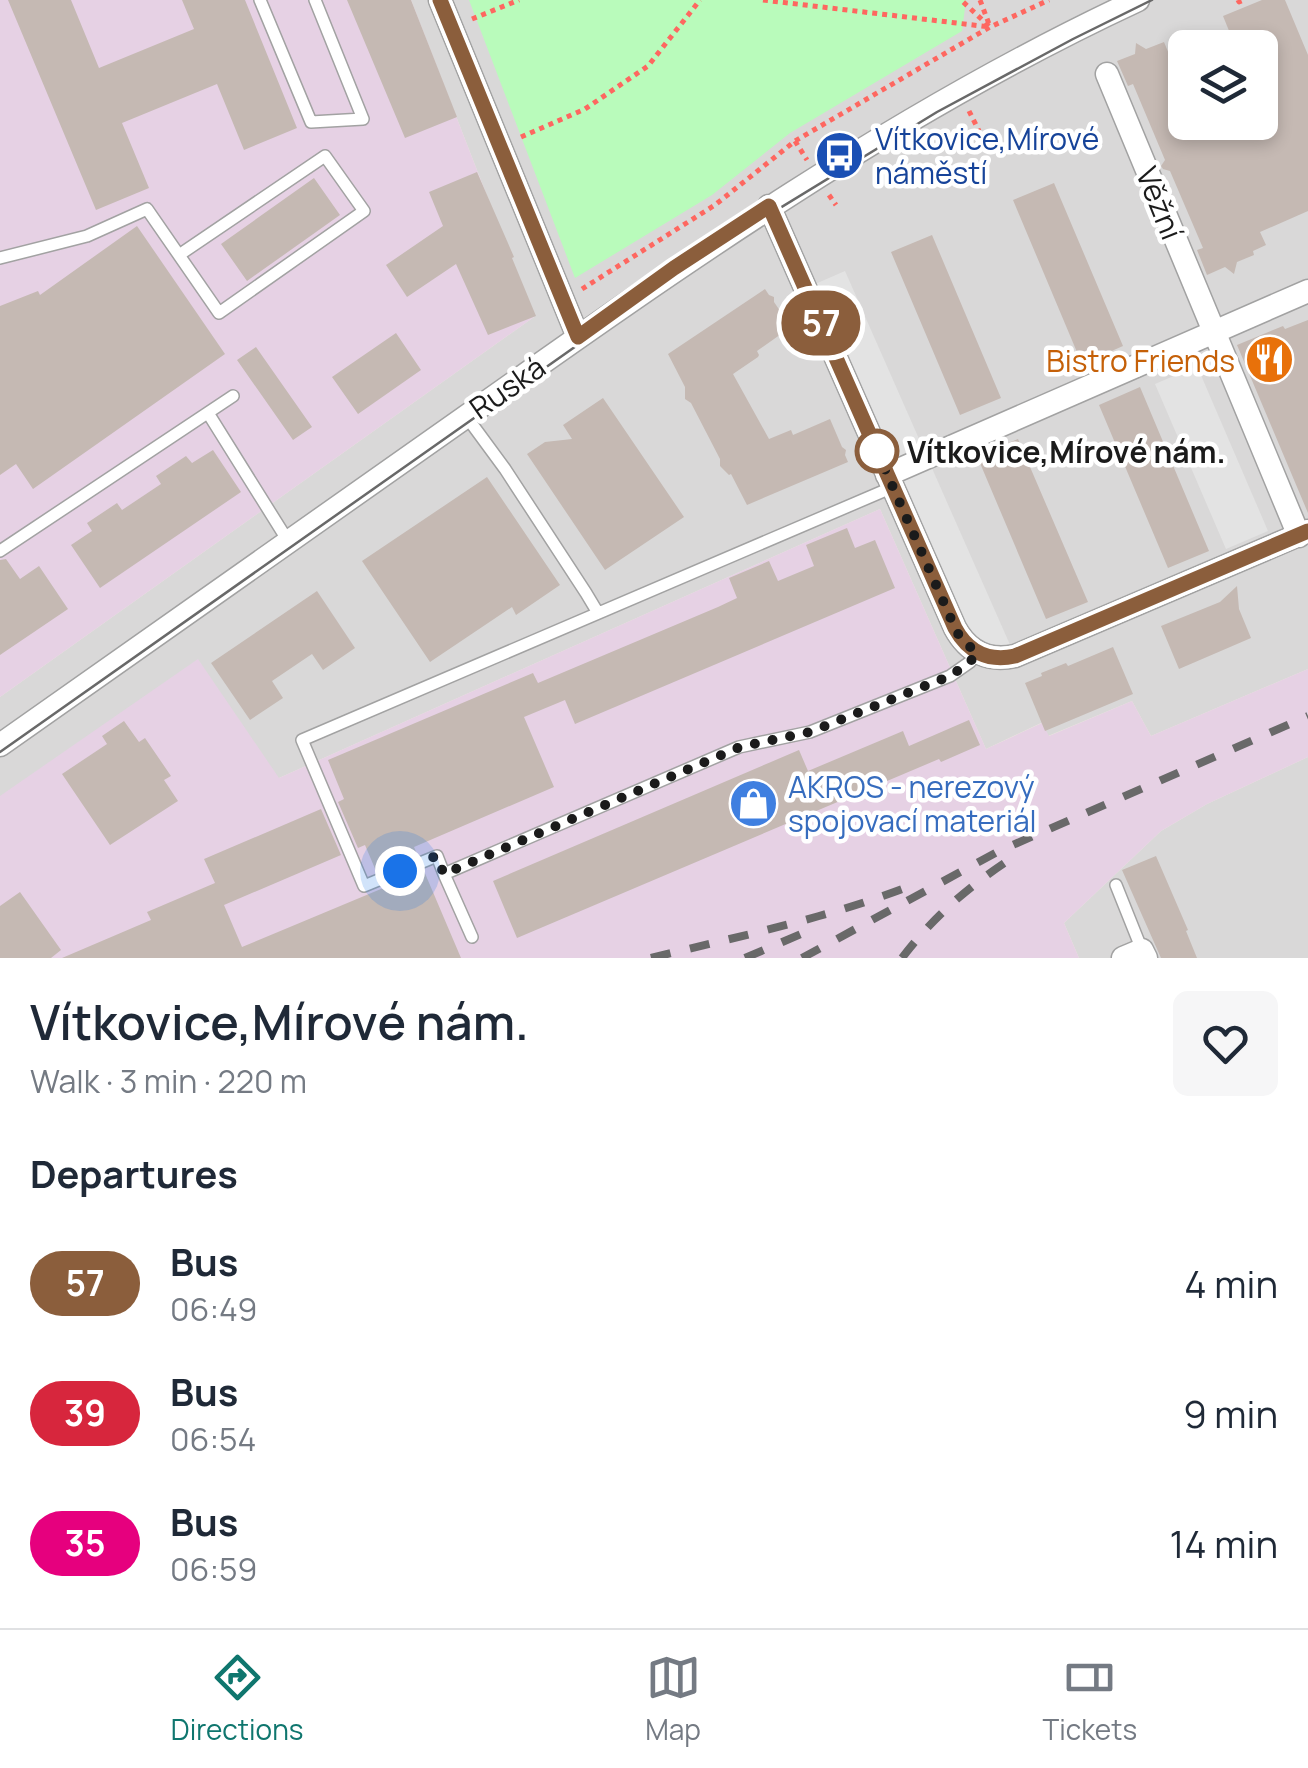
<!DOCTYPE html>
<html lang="en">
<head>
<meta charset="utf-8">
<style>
  body { margin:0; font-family:Manrope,sans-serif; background:#f6f6f7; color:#1f2937; height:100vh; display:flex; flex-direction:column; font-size:38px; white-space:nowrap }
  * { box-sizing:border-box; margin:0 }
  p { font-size:32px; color:#747a83 }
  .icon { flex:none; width:55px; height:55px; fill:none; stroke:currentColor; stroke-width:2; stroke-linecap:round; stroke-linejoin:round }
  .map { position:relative; height:958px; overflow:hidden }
  .drawer { display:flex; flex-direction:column; background:#fff; flex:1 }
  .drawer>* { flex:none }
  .badge { padding:0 20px; border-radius:32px; font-size:35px; line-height:65px }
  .buttons { position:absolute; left:1168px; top:30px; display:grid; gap:20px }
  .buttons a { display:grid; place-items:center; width:110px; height:110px; border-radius:15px; background:#fff; box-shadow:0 5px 15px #0003; font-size:50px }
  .you { position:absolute; width:50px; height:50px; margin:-25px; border:8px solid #fff; border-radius:50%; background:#1a73e8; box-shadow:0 0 0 15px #1a73e833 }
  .map>.badge { position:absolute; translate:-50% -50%; box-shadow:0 0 0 5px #fff }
  h2 { padding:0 30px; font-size:38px; line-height:90px }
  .round { display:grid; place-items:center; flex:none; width:105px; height:105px; border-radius:15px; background:#f6f6f7 }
  .summary { display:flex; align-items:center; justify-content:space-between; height:170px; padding:0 30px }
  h1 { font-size:48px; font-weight:600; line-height:75px }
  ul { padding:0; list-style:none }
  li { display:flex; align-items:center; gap:30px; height:130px; padding:0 30px }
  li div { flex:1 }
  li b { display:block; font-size:38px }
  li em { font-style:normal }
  li .badge { min-width:110px; font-weight:700; text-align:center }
  .tabs { display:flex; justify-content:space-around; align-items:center; height:140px; border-top:2px solid #e0e1e3; background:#fff; font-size:28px; color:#747a83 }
  .tabs a { display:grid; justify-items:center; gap:5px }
  .tabs .on { color:#0f766e }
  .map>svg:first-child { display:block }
  .residential { fill:#d9d8d8; fill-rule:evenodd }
  .industrial { fill:#e6d1e4 }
  .park { fill:#b9fbbb }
  .parking { fill:#e3e3e3 }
  .building { fill:#c5b9b3 }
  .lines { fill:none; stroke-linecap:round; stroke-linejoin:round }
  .lane-casing { stroke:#a2a2a2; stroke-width:14 }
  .street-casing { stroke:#a2a2a2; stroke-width:25 }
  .path { stroke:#fe6760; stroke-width:5; stroke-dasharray:5 5; stroke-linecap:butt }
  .lane { stroke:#fff; stroke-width:11 }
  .street { stroke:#fff; stroke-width:22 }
  .tram { stroke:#696969; stroke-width:2.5 }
  .rail { stroke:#696969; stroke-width:8; stroke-dasharray:20 20; stroke-linecap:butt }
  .line-casing { stroke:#fff; stroke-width:22 }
  .line { stroke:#8b5e3c; stroke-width:15 }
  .walk { stroke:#1b1b1b; stroke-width:10; stroke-dasharray:0 18 }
  .stop-dot { fill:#fff; stroke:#8b5e3c; stroke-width:5 }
  .labels { text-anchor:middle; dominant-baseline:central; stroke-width:9; stroke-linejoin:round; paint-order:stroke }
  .transit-label { font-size:30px; fill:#164399; stroke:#fff; text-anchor:start }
  .street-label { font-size:30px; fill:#1b1b1b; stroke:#fff }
  .food-label { font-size:30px; fill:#c56008; stroke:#fff; text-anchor:end }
  .stop-label { font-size:30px; font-weight:bold; fill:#1b1b1b; stroke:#fff; text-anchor:start }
  .shop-label { font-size:30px; fill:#366cbe; stroke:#fff; text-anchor:start }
</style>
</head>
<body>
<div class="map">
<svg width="1308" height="958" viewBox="0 0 1308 958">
  <rect width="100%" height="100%" fill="#ede8df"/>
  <path class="residential" d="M 411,0 L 1308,0 L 1308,669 L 1151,736 L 1132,701 L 1048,736 L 1041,723 L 986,749 L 880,509 L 279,778 L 0,798 L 0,697 L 534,317 ZM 1185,48 L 1260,48 L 1260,122 L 1185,122 Z
    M 1308,757 L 1308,958 L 1079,958 L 1064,923 L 1161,831 L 1207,804 Z"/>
  <path class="industrial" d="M 0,0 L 411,0 L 534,317 L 0,697 Z
    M 880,509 L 986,749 L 1042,723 L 1049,736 L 1132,701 L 1151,736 L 1308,669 L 1308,757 L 1207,804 L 1161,831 L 1064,923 L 1079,958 L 0,958 L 0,796 L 198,659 L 279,778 Z"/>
  <path class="park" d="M 469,0 L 966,0 L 962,31 L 790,133 L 712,195 L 575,278 Z"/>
  <path class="parking" d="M 845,271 L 927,457 L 1015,656 L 977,653 L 806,288 Z
    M 1197,366 L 1268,531 L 1226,549 L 1155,384 Z"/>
  <path class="building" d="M 8,0 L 71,0 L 99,68 L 194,29 L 182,0 L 245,0 L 297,128 L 244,150 L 217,84 L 122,123 L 149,188 L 96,210 Z
    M 347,0 L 411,0 L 457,117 L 405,138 Z
    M 1262,0 L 1285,0 L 1308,55 L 1308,211 L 1260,232 L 1266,245 L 1253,251 L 1254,255 L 1237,262 L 1234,274 L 1225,267 L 1207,275 L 1197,250 L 1203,248 L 1170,171 L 1163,169 L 1161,166 L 1165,160 L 1133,84 L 1128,86 L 1117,61 L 1135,54 L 1136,43 L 1146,49 L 1164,42 L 1171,59 L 1185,53 L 1185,122 L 1260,122 L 1260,48 L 1236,48 L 1223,16 Z
    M 477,172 L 514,257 L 512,258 L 536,316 L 488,335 L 456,264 L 407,297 L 386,265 L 443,226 L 429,192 Z
    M 314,178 L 340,215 L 247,281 L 221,244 Z
    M 1054,183 L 1123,346 L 1082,364 L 1013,200 Z
    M 137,226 L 225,354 L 33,489 L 16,464 L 0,475 L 0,306 L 38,291 L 40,295 Z
    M 932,235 L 1001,398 L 960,415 L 891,252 Z
    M 765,289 L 769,295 L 774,297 L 774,302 L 791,327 L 757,351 L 759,355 L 758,357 L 733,374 L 769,439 L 791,430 L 793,435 L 830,419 L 842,447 L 846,450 L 845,455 L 848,462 L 747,505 L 731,474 L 729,475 L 720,466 L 720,459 L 691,403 L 685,399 L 685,387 L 668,354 Z
    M 1308,320 L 1308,513 L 1237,345 L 1283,326 L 1285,329 Z
    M 396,333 L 421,370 L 358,414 L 332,377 Z
    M 256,347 L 312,427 L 293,440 L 237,360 Z
    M 1140,387 L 1209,551 L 1168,568 L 1099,405 Z
    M 603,398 L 684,517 L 605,570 L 527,454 L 545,442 L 572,439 L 563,425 Z
    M 1018,439 L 1088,602 L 1046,619 L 977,456 Z
    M 213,450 L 241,492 L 100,588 L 71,545 L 92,531 L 87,523 L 117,503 L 122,510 L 161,484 L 156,476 L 186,456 L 192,463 Z
    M 487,477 L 560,585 L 516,615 L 512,607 L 430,662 L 362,561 Z
    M 847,528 L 855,548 L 875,540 L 895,588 L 575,724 L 565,700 L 524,717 L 554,787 L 414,847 L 417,854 L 376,871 L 365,845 L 358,848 L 338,802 L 344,799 L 328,760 L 533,673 L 538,683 L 718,607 L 737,598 L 729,578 L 769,561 L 778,581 L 814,566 L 806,545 Z
    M 6,559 L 20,579 L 39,566 L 68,609 L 0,655 L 0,560 Z
    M 1237,586 L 1239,609 L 1251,638 L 1179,669 L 1161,626 L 1220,602 Z
    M 317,591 L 355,648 L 323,670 L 312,654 L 272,681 L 283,698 L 250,720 L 211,663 Z
    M 1113,647 L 1133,694 L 1045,731 L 1025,683 L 1042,676 L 1041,673 L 1066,663 L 1068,666 Z
    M 969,720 L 980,745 L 941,762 L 939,759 L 517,938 L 493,881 L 799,750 L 808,771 L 903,731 L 909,746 Z
    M 124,721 L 139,742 L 145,738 L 171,776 L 164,780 L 178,801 L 110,845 L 62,774 L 107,744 L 102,736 Z
    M 321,809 L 341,855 L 224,905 L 242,947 L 424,871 L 461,958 L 62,958 L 151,920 L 147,912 L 215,883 L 204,859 Z
    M 1156,856 L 1188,930 L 1186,931 L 1197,958 L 1161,958 L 1122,870 Z
    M 20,892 L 61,950 L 51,958 L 0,958 L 0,906 Z"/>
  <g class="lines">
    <defs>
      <path id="lane" d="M 260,0 L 311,122 L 363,119 L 315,0
        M 0,258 L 87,236 L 147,209 L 219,313 L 364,211 L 325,156 L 179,255
        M 208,413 L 288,541
        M 466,416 L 505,469 L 586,593 L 598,613
        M 0,551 L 233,396
        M 444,874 L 437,856 L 364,886 L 302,740 L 893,487
        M 1116,885 L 1142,950
        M 472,937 L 444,874 L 739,747 L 810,732 L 950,676 L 970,662 L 977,653"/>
      <path id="street" d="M 440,0 L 578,337
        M 1107,74 L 1299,536
        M 769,206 L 955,628 C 968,652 988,662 1015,656 L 1308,531
        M 887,475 L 1308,291
        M 0,745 C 154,636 309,527 464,418 C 680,265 897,112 1138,0
        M 1123,958 L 1142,950 L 1146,958"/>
    </defs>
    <use href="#lane" class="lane-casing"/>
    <use href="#street" class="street-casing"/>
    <path class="path" d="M 763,0 L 990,27 L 961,0
      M 980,0 L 989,24
      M 1238,0 L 1239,2 L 1244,0
      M 472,19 L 519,0
      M 969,111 L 979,131
      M 521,137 L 585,109 L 648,66 L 700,0
      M 795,141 L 807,160
      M 829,195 L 836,205
      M 582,289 L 715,205 L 795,141 L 990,27 L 1049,0"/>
    <use href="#lane" class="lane"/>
    <use href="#street" class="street"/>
    <path class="tram" d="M 0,752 L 721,244 L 937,112 L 1073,39 L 1152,0"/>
    <path class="rail" d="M 651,958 C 740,936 828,918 913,885
      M 745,958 L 801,934
      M 802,958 L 999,851 L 1308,716
      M 902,958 C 933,917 969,886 1012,858"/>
  </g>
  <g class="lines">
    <defs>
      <path id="line" d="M 440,0 L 578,337 L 674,268 L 769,206 L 955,628 C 968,652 988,662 1015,656 L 1308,531"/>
    </defs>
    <use href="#line" class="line-casing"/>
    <use href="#line" class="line"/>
    <path class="walk" d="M 400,871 L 436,856 L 444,874 L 740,747 L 810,732 L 950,676 L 970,662 L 977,653 L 961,639 L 955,628 L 877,451"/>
  </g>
  <defs>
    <symbol id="bus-disc" viewBox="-11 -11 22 22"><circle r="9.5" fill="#1a4fb4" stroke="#fff"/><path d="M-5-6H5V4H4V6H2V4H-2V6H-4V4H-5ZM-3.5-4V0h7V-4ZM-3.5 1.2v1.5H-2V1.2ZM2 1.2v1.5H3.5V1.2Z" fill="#fff"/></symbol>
    <symbol id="restaurant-disc" viewBox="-11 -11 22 22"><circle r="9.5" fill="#e8710a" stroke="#fff"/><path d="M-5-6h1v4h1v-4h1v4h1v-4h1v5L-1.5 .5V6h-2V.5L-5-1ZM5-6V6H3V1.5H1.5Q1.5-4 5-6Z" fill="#fff"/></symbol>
    <symbol id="shop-disc" viewBox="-11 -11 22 22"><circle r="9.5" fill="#3f7fe0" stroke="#fff"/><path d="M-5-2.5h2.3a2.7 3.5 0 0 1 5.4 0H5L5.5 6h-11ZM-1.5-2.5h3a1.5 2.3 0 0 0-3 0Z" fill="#fff"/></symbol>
  </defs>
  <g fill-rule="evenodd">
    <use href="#bus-disc" x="812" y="128" width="55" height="55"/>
    <use href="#restaurant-disc" x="1242" y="332" width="55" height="55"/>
    <use href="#shop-disc" x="726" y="776" width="55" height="55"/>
  </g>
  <circle class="stop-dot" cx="877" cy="451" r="20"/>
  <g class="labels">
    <g class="transit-label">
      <text x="875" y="138">Vítkovice,Mírové<tspan x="875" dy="34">náměstí</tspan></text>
    </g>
    <g class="street-label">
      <text transform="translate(1160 203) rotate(68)">Věžní</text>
      <text transform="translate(507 387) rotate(-35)">Ruská</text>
    </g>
    <g class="food-label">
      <text x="1235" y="360">Bistro Friends</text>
    </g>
    <g class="stop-label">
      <text x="907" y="451">Vítkovice,Mírové nám.</text>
    </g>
    <g class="shop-label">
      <text x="788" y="786">AKROS - nerezový<tspan x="788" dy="34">spojovací materiál</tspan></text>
    </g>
  </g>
</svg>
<div class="buttons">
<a><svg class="icon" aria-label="layers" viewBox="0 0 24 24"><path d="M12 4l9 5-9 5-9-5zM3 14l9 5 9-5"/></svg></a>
</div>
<div class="you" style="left:400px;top:871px"></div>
<b class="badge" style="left:821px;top:323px;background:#8b5e3c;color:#fff">57</b>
</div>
<section class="drawer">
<div class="summary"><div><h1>Vítkovice,Mírové nám.</h1><p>Walk · 3 min · 220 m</p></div><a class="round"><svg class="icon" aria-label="heart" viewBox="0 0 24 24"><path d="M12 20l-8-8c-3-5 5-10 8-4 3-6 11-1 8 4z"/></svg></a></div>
<h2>Departures</h2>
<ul>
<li><span class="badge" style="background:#8b5e3c;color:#fff">57</span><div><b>Bus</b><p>06:49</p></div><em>4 min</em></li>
<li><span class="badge" style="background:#d7263d;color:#fff">39</span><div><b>Bus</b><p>06:54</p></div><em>9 min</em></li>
<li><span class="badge" style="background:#e6007e;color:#fff">35</span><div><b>Bus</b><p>06:59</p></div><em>14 min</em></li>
</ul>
</section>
<nav class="tabs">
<a class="on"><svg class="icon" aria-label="directions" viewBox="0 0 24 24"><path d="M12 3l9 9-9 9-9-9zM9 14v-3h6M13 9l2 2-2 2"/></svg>Directions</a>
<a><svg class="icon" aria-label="map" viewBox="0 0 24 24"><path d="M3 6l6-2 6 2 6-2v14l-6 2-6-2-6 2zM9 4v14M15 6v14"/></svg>Map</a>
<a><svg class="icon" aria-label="tickets" viewBox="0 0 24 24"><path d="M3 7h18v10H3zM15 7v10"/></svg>Tickets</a>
</nav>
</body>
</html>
